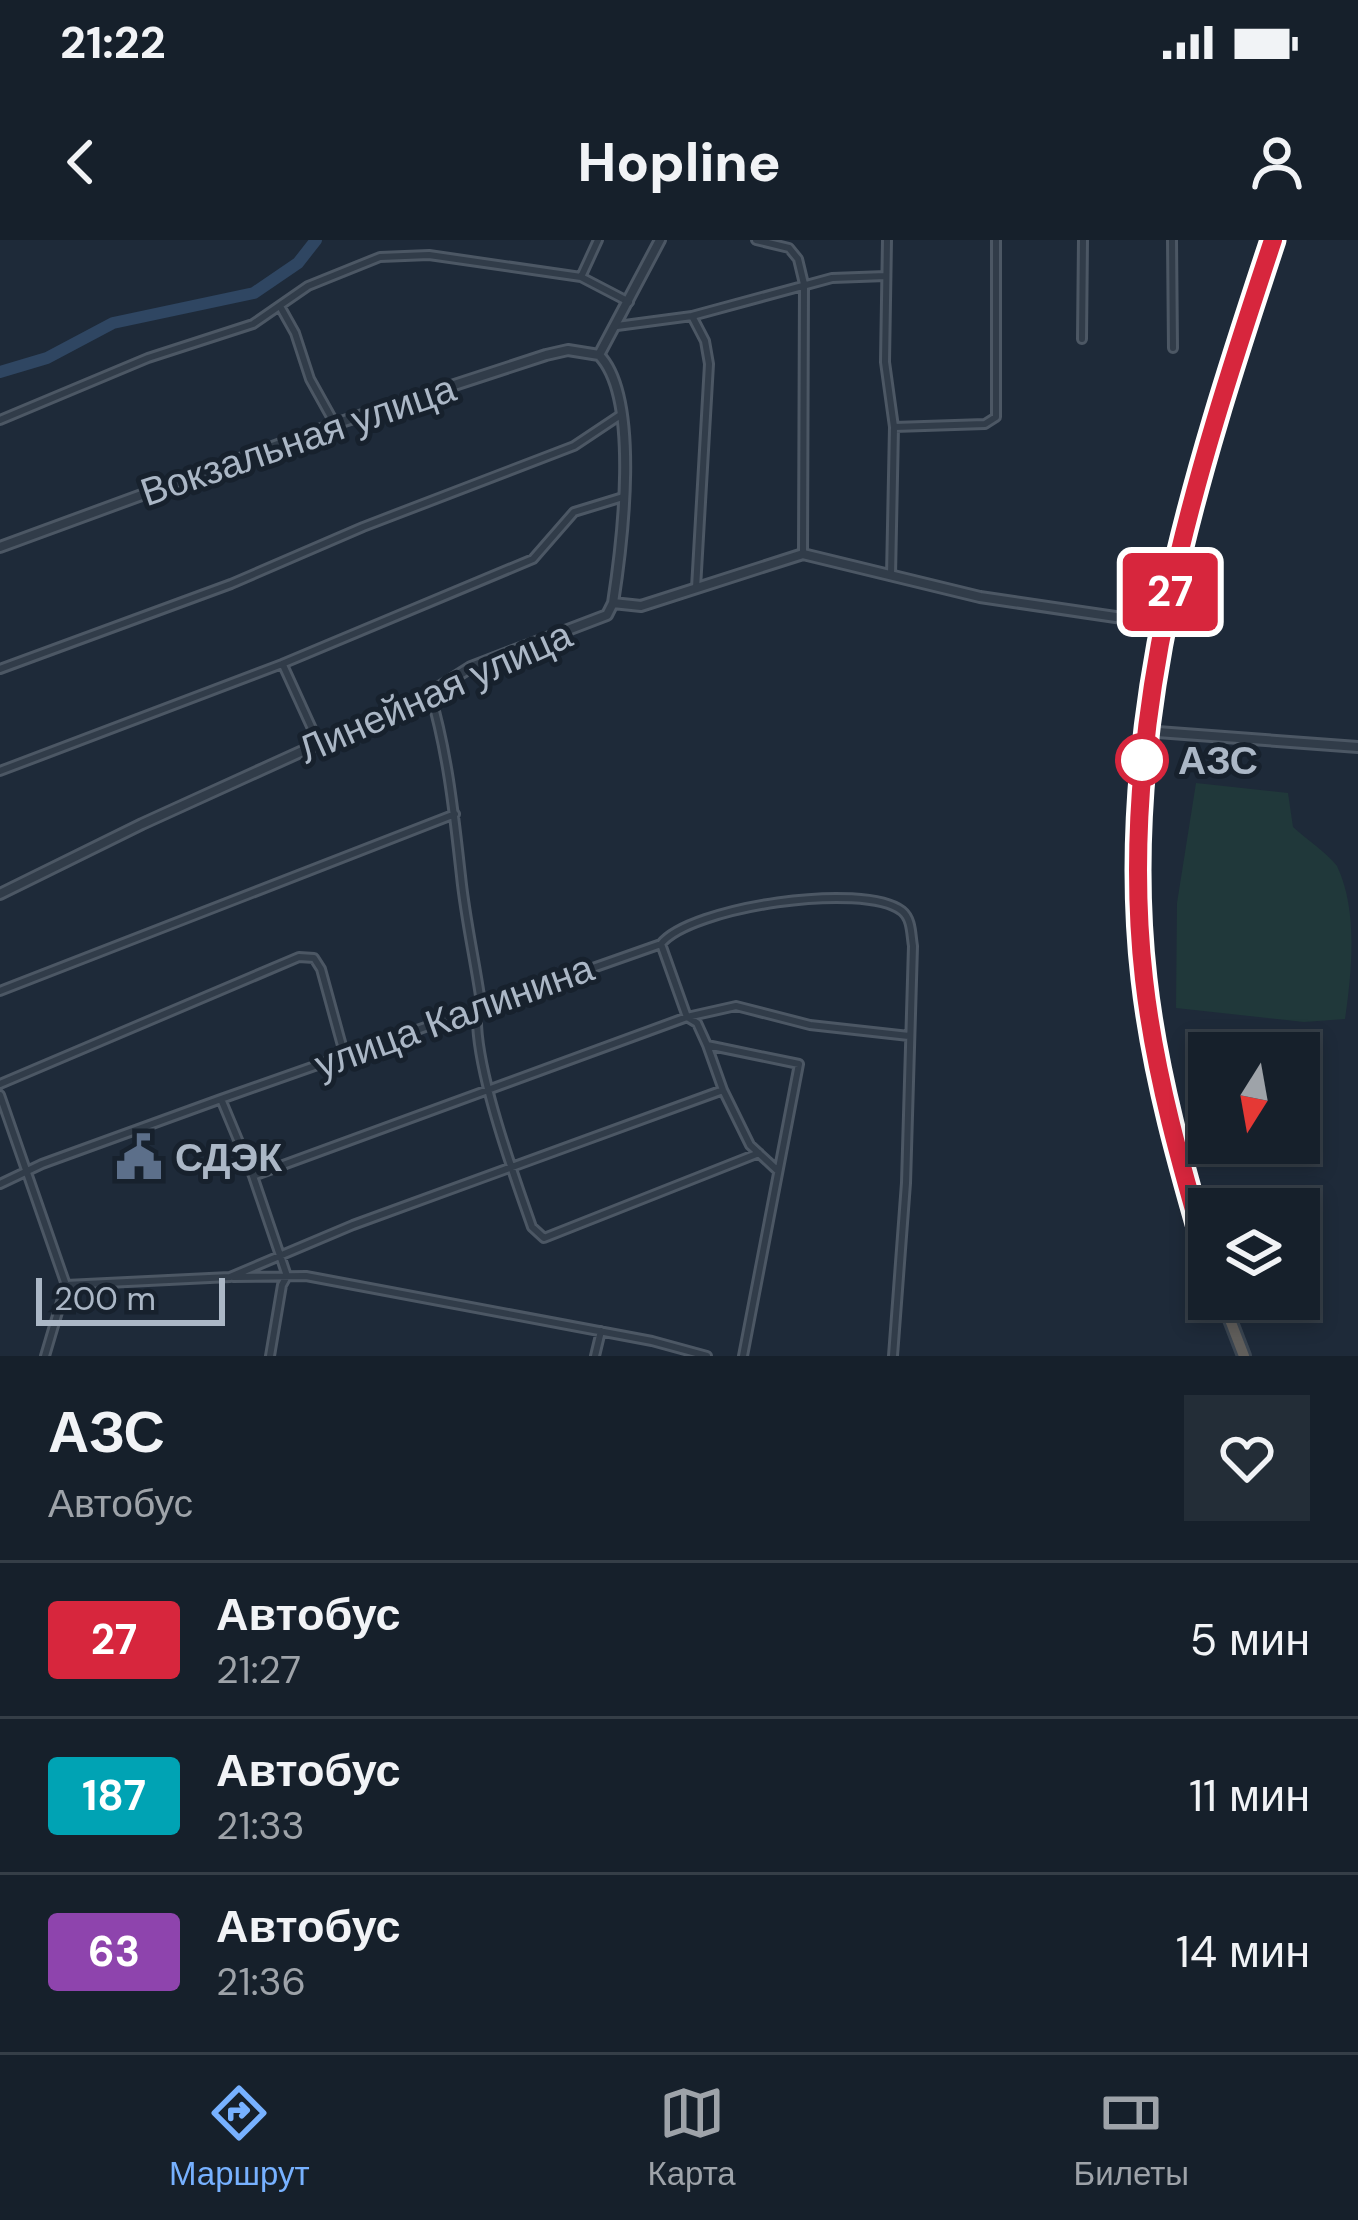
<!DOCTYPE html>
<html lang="ru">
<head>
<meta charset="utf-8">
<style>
  body { margin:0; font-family:"DM Sans",sans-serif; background:#232d37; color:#f1f3f6; height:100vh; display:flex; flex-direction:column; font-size:45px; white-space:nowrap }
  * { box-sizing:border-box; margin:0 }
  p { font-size:39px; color:#9ea3a9 }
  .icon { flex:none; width:66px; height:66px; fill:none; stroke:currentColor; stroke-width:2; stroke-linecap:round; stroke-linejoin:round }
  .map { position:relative; height:1116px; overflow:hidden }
  .drawer { display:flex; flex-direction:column; background:#16202b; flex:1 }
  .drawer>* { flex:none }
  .badge { padding:0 24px; border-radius:9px; font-size:42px; line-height:78px }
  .needle { width:78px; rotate:191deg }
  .fabs { position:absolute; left:1188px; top:792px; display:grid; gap:24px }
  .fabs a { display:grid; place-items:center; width:132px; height:132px; border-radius:0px; background:#16202b; box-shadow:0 6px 18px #0003,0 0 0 3px #353e47; font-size:60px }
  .scale { position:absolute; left:36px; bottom:30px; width:189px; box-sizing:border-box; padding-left:12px; border:6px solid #abb7c6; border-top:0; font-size:33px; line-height:42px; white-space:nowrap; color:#abb7c6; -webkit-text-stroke:9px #17212d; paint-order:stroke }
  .map>.badge { position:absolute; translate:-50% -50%; box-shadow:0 0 0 6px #fff }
  .round { display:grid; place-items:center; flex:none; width:126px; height:126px; border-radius:0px; background:#232d37 }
  .overview { display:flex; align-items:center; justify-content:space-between; height:204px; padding:0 48px }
  h1 { font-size:57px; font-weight:800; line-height:90px }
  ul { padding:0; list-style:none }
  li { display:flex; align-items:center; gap:36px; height:156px; padding:0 48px; border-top:3px solid #353e47 }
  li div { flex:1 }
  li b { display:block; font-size:45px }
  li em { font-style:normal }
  li .badge { min-width:132px; font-weight:700; text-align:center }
  .status { display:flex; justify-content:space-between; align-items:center; height:84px; padding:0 60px; background:#16202b; direction:ltr }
  .status svg { height:33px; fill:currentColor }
  header { display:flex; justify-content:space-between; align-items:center; height:156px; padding:0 48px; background:#16202b; font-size:54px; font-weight:800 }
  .dock { display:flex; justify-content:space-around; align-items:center; height:168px; border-top:3px solid #353e47; background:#16202b; font-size:33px; color:#9ea3a9 }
  .dock a { display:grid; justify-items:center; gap:6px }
  .dock .on { color:#77b1ff }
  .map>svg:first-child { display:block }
  .green { fill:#20383a }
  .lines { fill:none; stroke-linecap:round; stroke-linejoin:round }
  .river { stroke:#2f4662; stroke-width:12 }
  .minor-casing { stroke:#4c5764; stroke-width:12 }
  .tertiary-casing { stroke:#4c5764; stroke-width:14 }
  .trunk-casing { stroke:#394450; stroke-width:16 }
  .minor { stroke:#313c49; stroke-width:6 }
  .tertiary { stroke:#313c49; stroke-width:8 }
  .trunk { stroke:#605e5b; stroke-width:10 }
  .line-casing { stroke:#fff; stroke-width:27 }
  .line { stroke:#d7263d; stroke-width:18 }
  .stop-dot { fill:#fff; stroke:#d7263d; stroke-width:6 }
  .labels { text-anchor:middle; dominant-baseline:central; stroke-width:10; stroke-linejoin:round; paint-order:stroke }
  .street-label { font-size:39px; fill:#abb7c6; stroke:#17212d }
  .stop-label { font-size:39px; font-weight:bold; fill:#abb7c6; stroke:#17212d; text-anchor:start }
  .poi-label { font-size:39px; font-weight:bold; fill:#abb7c6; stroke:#17212d; text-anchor:start }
</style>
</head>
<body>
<div class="status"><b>21:22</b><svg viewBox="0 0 49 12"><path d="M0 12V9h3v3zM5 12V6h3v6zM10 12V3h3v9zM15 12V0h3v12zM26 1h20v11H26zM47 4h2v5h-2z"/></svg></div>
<header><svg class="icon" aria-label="back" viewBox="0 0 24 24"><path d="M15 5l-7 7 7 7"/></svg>Hopline<svg class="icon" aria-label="person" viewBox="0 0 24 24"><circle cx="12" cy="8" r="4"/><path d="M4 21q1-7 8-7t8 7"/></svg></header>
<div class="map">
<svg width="1358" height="1116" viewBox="0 0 1358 1116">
  <rect width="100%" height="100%" fill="#1e2a39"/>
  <path class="green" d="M 1196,543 L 1288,553 L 1293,587 C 1306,599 1326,612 1337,626 C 1358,670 1352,731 1345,779 L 1304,782 L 1176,768 L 1177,663 Z"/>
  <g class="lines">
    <path class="river" d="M 0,132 L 47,118 L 113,83 L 254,53 L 298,23 L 316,0"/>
    <defs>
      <path id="minor" d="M 756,0 L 789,8 L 798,19 L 804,44 L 803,314
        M 887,0 L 885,122 L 894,187 L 891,336
        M 1172,0 L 1173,108
        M 581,37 L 598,0
        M 281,68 L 295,93 L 310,139 L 335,184
        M 692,76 L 705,101 L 709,124 L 696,348
        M 617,86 L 692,76 L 832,38 L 886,36
        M 1082,99 L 1083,0
        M 0,180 L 148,118 L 253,84 L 308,46 L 380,17 L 429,15 L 581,37 L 629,62
        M 894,187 L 985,184 L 996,177 L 996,0
        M 283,425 L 319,504
        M 0,429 L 231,344 L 363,287 L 574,206 L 622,174
        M 430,453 C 448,514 454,574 461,636 C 465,676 474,716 480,756 C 464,801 515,938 532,987 L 544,998 L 759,913
        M 0,531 L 282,424 L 533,319 L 574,272 L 623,257
        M 661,704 L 687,777 L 697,783 L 707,805
        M 0,751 L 455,574
        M 0,844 L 299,717 L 314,718 L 321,729 L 344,813
        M 0,855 L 66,1045 L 45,1116
        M 221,859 L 253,936 L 287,1036 L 282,1045 L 270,1116
        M 253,936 L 687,777 L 736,766 L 810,785 L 909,796
        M 0,944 L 42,924 L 221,859 L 661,704 C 690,667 863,641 902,671 C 912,679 911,695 913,706 L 906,943 L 893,1116
        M 233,1037 L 306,1036 L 652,1101 L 707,1116
        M 66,1045 L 230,1037 L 353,985 L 723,850
        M 595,1116 L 601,1091
        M 743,1116 L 799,824 L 707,805 L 723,850 L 750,905 L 778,931"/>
      <path id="tertiary" d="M 599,115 C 641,158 622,305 613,363
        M 599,115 L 660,0
        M 0,307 L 335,184 L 546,115 L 568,110 L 599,115
        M 1144,491 L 1358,507
        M 0,654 L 142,584 L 430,453 L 471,427 L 607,375 L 613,363 L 641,366 L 803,314 L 980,357 L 1163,384"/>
      <path id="trunk" d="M 1209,1022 C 1182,929 1155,835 1144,739 C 1116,484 1194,239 1273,0
        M 1222,1059 L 1244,1116"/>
    </defs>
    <use href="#minor" class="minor-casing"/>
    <use href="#tertiary" class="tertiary-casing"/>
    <use href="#trunk" class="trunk-casing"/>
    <use href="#minor" class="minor"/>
    <use href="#tertiary" class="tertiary"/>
    <use href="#trunk" class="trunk"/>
  </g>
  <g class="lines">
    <defs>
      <path id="line" d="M 1209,1022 C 1182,929 1155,836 1144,739 C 1115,484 1194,238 1273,0"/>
    </defs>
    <use href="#line" class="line-casing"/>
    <use href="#line" class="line"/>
  </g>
  <defs>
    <symbol id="civic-bare" viewBox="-9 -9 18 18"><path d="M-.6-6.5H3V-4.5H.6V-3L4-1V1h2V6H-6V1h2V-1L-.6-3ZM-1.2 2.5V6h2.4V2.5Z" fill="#5c6f8a" stroke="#17212d" stroke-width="2.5" paint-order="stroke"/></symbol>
  </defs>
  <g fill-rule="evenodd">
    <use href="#civic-bare" x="106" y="884" width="66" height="66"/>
  </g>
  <circle class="stop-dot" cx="1142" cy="520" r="24"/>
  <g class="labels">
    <g class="street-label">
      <text transform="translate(298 200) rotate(-19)">Вокзальная улица</text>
      <text transform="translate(435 452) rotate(-24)">Линейная улица</text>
      <text transform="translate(454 776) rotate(-20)">улица Калинина</text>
    </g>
    <g class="stop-label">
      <text x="1178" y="520">АЗС</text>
    </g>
    <g class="poi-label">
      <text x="175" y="917">СДЭК</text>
    </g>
  </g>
</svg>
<div class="fabs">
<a><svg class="needle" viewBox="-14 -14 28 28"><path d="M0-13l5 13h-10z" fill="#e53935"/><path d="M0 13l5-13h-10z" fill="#9ea3a9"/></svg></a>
<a><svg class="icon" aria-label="layers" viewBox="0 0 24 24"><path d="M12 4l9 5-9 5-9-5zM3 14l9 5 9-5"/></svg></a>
</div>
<div class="scale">200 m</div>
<b class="badge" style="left:1170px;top:352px;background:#d7263d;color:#fff">27</b>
</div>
<section class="drawer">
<div class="overview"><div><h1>АЗС</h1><p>Автобус</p></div><a class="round"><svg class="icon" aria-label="heart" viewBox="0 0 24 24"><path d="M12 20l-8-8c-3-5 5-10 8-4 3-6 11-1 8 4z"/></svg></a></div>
<ul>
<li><span class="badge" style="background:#d7263d;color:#fff">27</span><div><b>Автобус</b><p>21:27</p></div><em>5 мин</em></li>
<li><span class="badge" style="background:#00a3b4;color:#fff">187</span><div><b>Автобус</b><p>21:33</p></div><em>11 мин</em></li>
<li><span class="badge" style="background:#8e44ad;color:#fff">63</span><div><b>Автобус</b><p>21:36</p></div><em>14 мин</em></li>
</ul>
</section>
<nav class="dock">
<a class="on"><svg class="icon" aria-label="directions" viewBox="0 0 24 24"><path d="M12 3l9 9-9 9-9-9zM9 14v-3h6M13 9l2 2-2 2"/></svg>Маршрут</a>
<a><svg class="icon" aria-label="map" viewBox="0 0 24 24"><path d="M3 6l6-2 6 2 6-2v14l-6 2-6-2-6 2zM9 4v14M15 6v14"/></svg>Карта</a>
<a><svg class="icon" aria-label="tickets" viewBox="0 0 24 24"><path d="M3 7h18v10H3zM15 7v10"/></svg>Билеты</a>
</nav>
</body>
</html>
